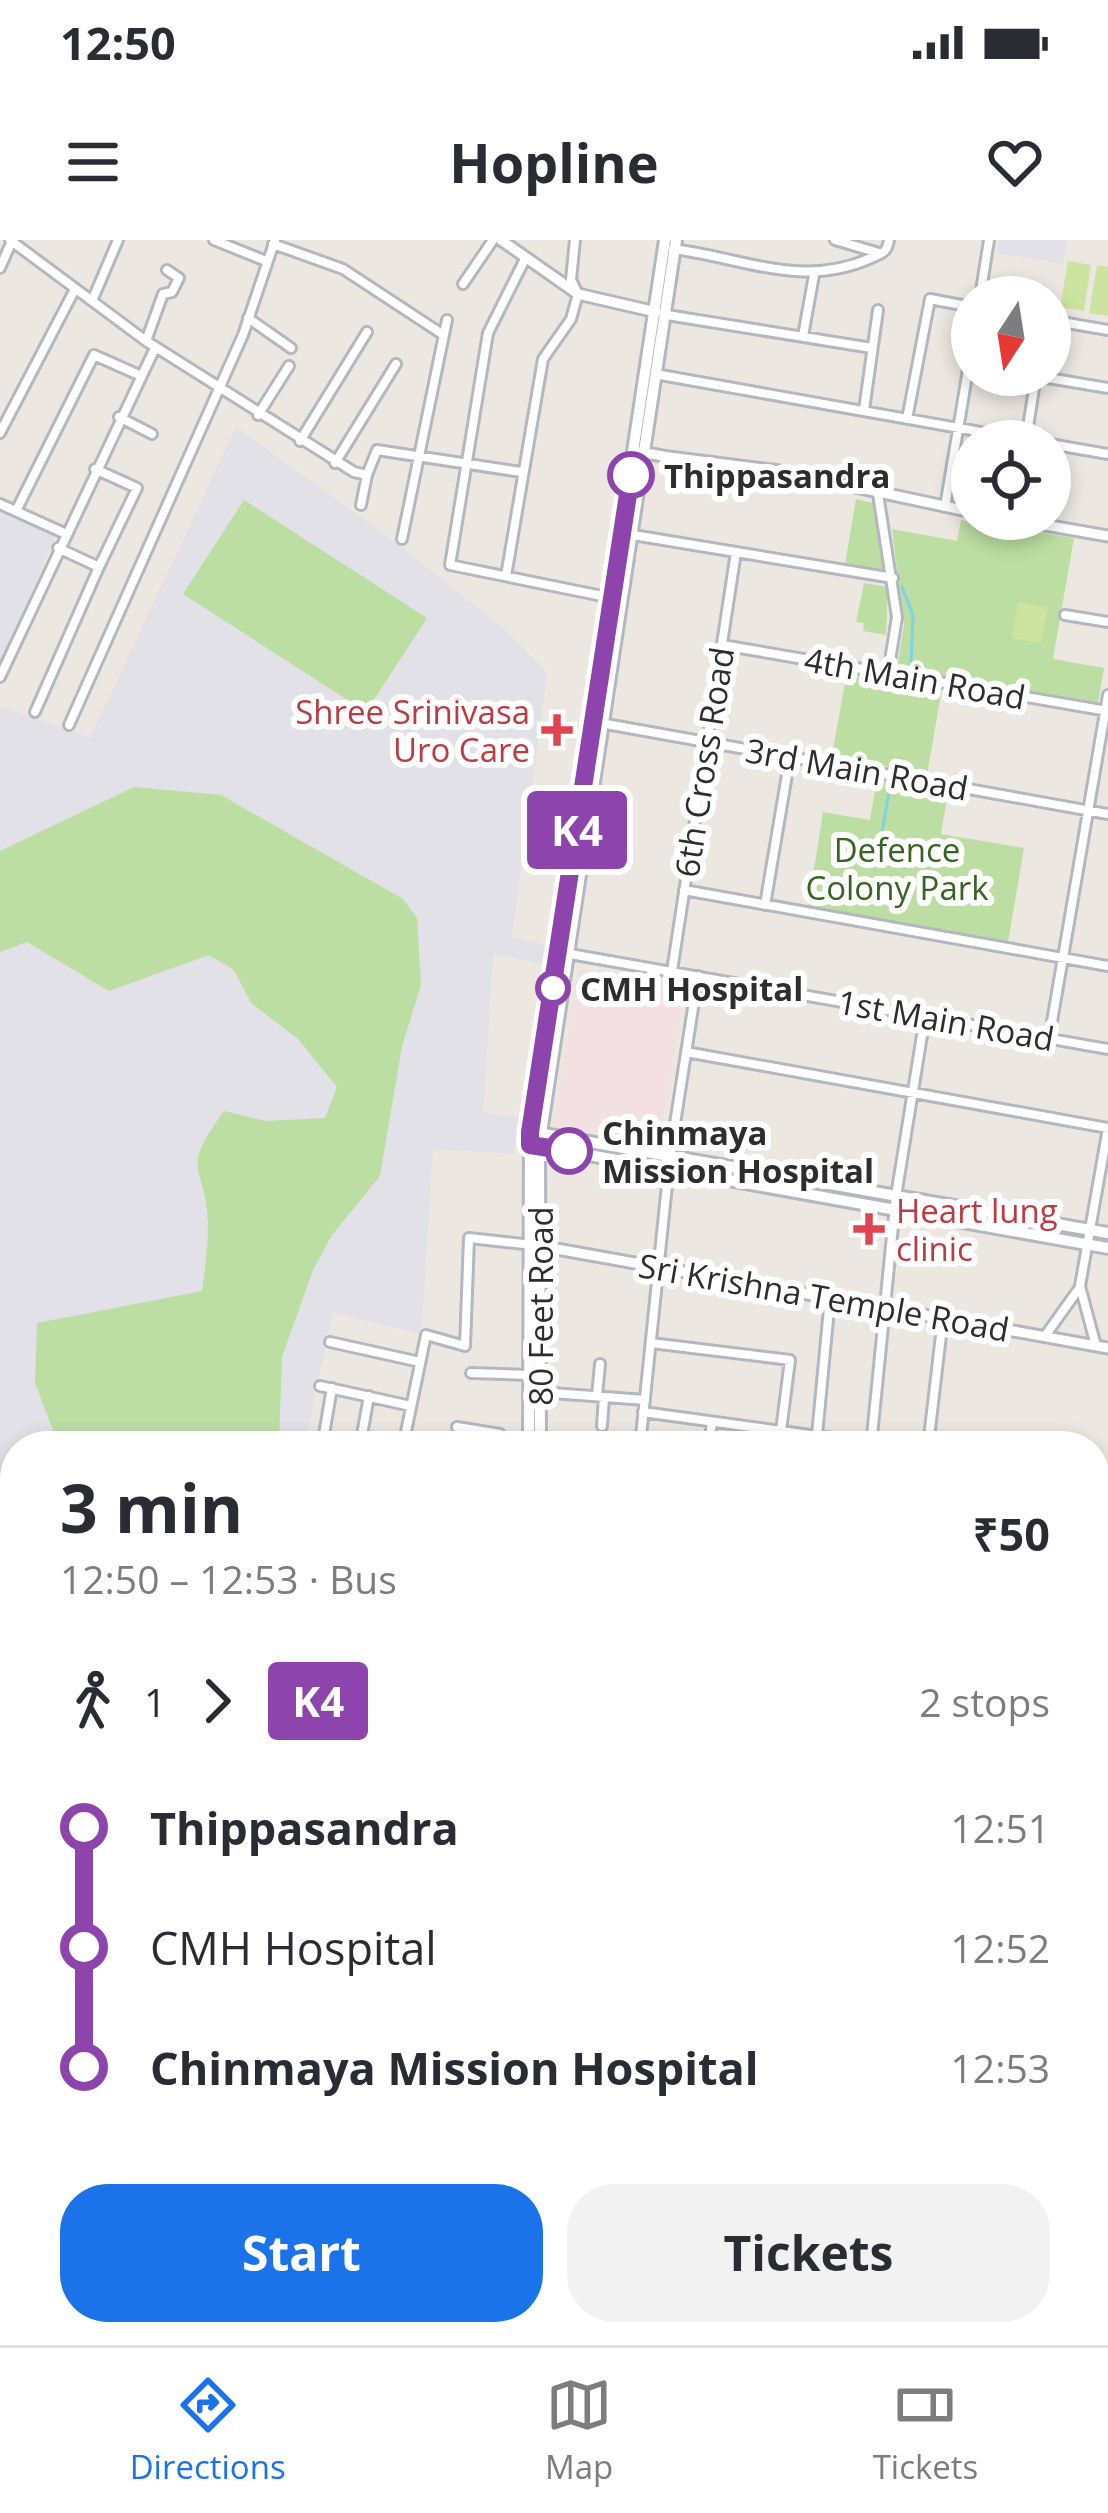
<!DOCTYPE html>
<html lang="en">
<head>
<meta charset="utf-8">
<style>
  body { margin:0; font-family:"Open Sans",sans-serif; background:#f2f2f3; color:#2b2b33; height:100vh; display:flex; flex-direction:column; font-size:45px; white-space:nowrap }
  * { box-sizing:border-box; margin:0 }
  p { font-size:39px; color:#7c7c81 }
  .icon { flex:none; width:66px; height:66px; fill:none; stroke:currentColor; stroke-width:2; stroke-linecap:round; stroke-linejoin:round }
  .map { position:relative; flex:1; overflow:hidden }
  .sheet { position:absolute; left:0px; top:1191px; width:1110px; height:915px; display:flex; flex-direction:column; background:#fff; border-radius:48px 48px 0 0; box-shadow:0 6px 18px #0003 }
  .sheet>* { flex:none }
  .badge { padding:0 24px; border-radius:9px; font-size:42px; line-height:78px }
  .needle { width:78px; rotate:192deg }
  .tools { position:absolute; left:951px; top:36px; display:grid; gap:24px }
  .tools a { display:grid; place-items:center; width:120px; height:120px; border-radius:50%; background:#fff; box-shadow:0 6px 18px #0003; font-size:60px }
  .map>.badge { position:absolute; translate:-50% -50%; box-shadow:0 0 0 6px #fff }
  .legs { display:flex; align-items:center; gap:18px; height:132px; padding:0 60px; font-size:39px }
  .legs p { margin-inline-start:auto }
  .headline { display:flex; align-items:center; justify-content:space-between; height:204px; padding:0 60px }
  h1 { font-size:66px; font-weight:700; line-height:90px }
  .cta { display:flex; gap:24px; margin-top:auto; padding:24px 60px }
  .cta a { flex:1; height:138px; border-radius:48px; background:#1a73e8; color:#fff; font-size:48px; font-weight:700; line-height:138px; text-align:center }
  .cta a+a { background:#f2f2f3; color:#2b2b33 }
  ul { padding:0 60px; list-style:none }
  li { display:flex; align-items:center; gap:42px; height:120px; font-size:45px }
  li i { display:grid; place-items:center; width:18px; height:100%; margin:0 15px; background:currentColor }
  li i::after { content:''; width:30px; height:30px; margin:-15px; border:9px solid; border-radius:50%; background:#fff }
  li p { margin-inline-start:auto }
  li:first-child i { background:linear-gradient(#0000 50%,currentColor 0) }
  li:last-child i { background:linear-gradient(currentColor 50%,#0000 0) }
  .status { display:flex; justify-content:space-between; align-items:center; height:84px; padding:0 60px; background:#fff; direction:ltr }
  .status svg { height:33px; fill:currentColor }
  header { display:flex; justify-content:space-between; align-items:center; height:156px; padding:0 60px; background:#fff; font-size:54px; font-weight:700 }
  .menu { display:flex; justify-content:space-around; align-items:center; height:168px; border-top:3px solid #e1e1e2; background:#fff; font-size:33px; color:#7c7c81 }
  .menu a { display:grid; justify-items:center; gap:6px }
  .menu .selected { color:#1a73e8 }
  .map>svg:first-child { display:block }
  .industrial { fill:#e2e1e7 }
  .education { fill:#ede2d2 }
  .medical { fill:#f3e0e2 }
  .green { fill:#bcdea3 }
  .pitch { fill:#cde4a0 }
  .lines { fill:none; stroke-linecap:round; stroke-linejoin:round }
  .stream { stroke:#7ed3e5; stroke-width:3 }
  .minor-casing { stroke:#b4b7bf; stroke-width:14 }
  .tertiary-casing { stroke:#b4b7bf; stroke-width:15 }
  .secondary-casing { stroke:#b4b7bf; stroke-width:16 }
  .primary-casing { stroke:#c4c4c4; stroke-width:16 }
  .minor { stroke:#fff; stroke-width:8 }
  .tertiary { stroke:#fff; stroke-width:9 }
  .secondary { stroke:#fff; stroke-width:10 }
  .primary { stroke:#e5bf6e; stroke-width:10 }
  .rail-casing { stroke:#a4a8b5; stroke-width:8 }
  .rail { stroke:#fff; stroke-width:3; stroke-dasharray:9; stroke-linecap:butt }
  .line-1-casing { stroke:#fff; stroke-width:27 }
  .line-1 { stroke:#8e44ad; stroke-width:18 }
  .stop-1-dot { fill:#fff; stroke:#8e44ad; stroke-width:6 }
  .health-dot { fill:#e0444e; stroke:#fff; stroke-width:4.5 }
  .labels { text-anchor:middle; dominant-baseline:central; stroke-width:12; stroke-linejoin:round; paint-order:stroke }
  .stop-label { font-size:33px; font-weight:bold; fill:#2d2d2d; stroke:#fff; text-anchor:start }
  .street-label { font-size:33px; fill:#2d2d2d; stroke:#fff }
  .health-label { font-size:33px; fill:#be3a42; stroke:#fff; text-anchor:end }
  .park-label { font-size:33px; fill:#366522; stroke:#fff }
</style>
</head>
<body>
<div class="status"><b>12:50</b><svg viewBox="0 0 49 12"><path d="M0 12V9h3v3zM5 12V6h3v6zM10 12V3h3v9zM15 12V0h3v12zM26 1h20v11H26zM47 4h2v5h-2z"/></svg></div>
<header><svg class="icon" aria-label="menu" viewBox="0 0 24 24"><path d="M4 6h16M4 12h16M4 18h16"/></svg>Hopline<svg class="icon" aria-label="heart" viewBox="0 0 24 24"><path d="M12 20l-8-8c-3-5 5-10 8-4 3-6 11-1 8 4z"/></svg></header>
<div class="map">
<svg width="1108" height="2105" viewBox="0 0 1108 2105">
  <rect width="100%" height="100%" fill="#ede7e1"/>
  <path class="industrial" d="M 999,0 L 1067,0 L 1063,24 L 997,13 Z
    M 236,187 L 398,304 L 504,389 L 547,433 L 512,697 L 548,705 L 545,724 L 493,714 L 483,872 L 519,878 L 514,914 L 433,909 L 421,1094 L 333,1073 L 304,1206 L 15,1206 L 15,1252 L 0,1254 L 0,466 L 90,498 Z
    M 0,270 L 56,294 L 0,427 Z
    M 0,1773 L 15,1825 L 15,2091 L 20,2091 L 0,2100 Z"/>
  <path class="education" d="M 1095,1231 L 1108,1234 L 1108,1485 L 1095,1475 Z"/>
  <path class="medical" d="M 579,729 L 685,746 L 660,903 L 553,886 Z
    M 597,2091 L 890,2091 L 885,2105 L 591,2105 Z"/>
  <path class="green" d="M 856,259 L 873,263 L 883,330 L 845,324 Z
    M 244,260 L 427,378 L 366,472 L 183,354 Z
    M 961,280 L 1074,298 L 1053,419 L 1104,428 L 1098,463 L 897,428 L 904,385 L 892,289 L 957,301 Z
    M 864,343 L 888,347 L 886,395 L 863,391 L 864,383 L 856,382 Z
    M 847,432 L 942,448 L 927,535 L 832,515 Z
    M 877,538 L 948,552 L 941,594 L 1024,608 L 1008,702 L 808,667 L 823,572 L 870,580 Z
    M 134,547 L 221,555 L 403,659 L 417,678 L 421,745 L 402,806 L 380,936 L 332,995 L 313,1030 L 282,1117 L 279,1201 C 250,1208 225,1201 195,1201 C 149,1201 100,1215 56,1198 L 35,1143 L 37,1083 L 202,1051 C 205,1030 208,1007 208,985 C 207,923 177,936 224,871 L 266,881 L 325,878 L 337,847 L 298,799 L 251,763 L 234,730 L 209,715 L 109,751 L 27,702 L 0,712 L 0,611 Z
    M 716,1192 L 789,1201 L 788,1206 L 714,1206 Z
    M 1108,1976 L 1108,2105 L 906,2105 L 912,2091 L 1095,2091 L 1095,1978 Z"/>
  <path class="pitch" d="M 1068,21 L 1091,25 L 1084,71 L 1060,67 Z
    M 1097,25 L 1108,27 L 1108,76 L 1089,73 Z
    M 1018,362 L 1048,367 L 1041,403 L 1012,398 Z"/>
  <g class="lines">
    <path class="stream" d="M 902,347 L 913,375 L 911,423
      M 877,621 L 890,547"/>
    <defs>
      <path id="minor" d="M 10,0 L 146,101 L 354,232 L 367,235 L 377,210 L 521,232
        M 214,0 L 266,21
        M 835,0 L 879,13
        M 273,4 L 343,29 L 442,94
        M 673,9 C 744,18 802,49 871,18 C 882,13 887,13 889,0
        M 524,21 L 488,93 L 450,325 L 612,358
        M 0,28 L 12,1
        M 463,44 L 493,0
        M 980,57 L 989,0
        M 92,61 L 118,0
        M 667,75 L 872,108
        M 248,78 L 291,108
        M 1050,80 L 1108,90
        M 803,96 L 814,35
        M 146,101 L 163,54 L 172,52 L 179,38 L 167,30
        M 655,134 L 1032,201
        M 1036,136 L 1108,148
        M 864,170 L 878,70
        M 258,175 L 289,126
        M 119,177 L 152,194
        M 907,179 L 930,59 L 972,67
        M 0,193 L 74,51
        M 1026,200 L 1036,136
        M 300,201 L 367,92
        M 1050,204 L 1108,214
        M 335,223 L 396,124
        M 95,229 L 137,248 L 99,327
        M 878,254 L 897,377 L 888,433
        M 0,264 L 64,293
        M 361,265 L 367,235
        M 945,267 L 972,106
        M 16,271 L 94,115 L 139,135
        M 633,295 L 893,338
        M 402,299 L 447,80
        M 506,336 L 543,119 L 571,79 L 578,54 L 571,40 L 575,0
        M 1065,375 L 1108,382
        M 722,405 L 1108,471
        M 0,437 L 155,108
        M 35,472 L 99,327 L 58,308
        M 606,484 L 1108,574
        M 69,485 L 243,95 L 275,0
        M 684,650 L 1108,726
        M 765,665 L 790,517
        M 570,714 L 1108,809
        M 672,731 L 736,312
        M 1049,799 L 1108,455
        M 686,812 L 1108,888
        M 1045,1096 L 1080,1047
        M 330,1102 L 420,1122
        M 651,1103 L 790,1120 L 781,1191
        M 1096,1106 L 1080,1046 L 1108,888
        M 471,1133 L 529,1135
        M 320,1146 L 411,1166
        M 539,1152 L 645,1160
        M 597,1156 L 600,1124
        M 643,1172 L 890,1206
        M 602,1186 L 604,1157
        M 457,1187 L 500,1194 L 497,1206
        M 322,1206 L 332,1148
        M 360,1206 L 369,1156
        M 403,1206 L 426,1095 L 465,1106 L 469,998 L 533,1005
        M 640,1206 L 670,916 L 698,736
        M 709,1206 L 712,1182
        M 816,1206 L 830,1058
        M 871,1206 L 896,956 L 925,777
        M 928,1206 L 943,1078
        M 0,1260 L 15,1259
        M 1095,1430 L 1108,1433
        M 1095,1486 L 1108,1495
        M 1095,1526 L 1108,1532
        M 0,1538 L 15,1537
        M 1095,1583 L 1108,1589
        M 0,1587 L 15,1584
        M 1095,1765 L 1108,1769
        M 1095,1846 L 1108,1846
        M 379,2091 L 379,2105"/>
      <path id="tertiary" d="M 501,0 L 578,54 L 656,72
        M 640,212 L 794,239
        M 661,216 L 780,231 L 972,272
        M 1011,279 L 1108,296
        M 540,1006 L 1108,1108
        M 890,2105 L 895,2091"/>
      <path id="secondary" d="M 538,893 L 1108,993
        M 533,905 L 1108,1008
        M 529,1206 L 530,892 L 665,0
        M 540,1206 L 539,906 L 676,0"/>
      <path id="primary" d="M 0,1614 L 15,1659
        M 0,1652 L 15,1699
        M 1095,1921 L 1108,1919
        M 1095,1939 L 1108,1937
        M 40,2105 L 108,2091
        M 109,2105 L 168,2091"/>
    </defs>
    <use href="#minor" class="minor-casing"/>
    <use href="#tertiary" class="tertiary-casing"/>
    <use href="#secondary" class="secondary-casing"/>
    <use href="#primary" class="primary-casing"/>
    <use href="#minor" class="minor"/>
    <use href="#tertiary" class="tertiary"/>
    <use href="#secondary" class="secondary"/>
    <use href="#primary" class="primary"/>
    <defs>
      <path id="rail" d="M 300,2100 L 354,2091
        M 227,2105 L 314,2091"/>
    </defs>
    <use href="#rail" class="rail-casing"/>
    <use href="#rail" class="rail"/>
  </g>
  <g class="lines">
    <defs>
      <path id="line-1" d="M 569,911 L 530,905 L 530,892 L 631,235"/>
    </defs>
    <use href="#line-1" class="line-1-casing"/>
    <use href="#line-1" class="line-1"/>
  </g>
  <g class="stop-1-dot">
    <circle cx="631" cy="235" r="21"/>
    <circle cx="553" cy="748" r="15"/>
    <circle cx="569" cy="911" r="21"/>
  </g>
  <g class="health-dot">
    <path d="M551 472h12v12h12v12h-12v12h-12v-12h-12v-12h12z"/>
    <path d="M863 971h12v12h12v12h-12v12h-12v-12h-12v-12h12z"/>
  </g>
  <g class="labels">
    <g class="stop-label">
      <text x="664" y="235">Thippasandra</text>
      <text x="580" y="748">CMH Hospital</text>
      <text x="602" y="892">Chinmaya<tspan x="602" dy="38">Mission Hospital</tspan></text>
    </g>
    <g class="street-label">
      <text transform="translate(915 438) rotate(10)">4th Main Road</text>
      <text transform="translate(704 522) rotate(-81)">6th Cross Road</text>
      <text transform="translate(857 529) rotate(10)">3rd Main Road</text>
      <text transform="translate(946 780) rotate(10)">1st Main Road</text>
      <text transform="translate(824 1057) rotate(10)">Sri Krishna Temple Road</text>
      <text transform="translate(540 1066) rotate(-90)">80 Feet Road</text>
    </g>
    <g class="health-label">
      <text x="530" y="471">Shree Srinivasa<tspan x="530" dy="38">Uro Care</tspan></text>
      <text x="896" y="970" text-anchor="start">Heart lung<tspan x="896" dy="38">clinic</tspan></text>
    </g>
    <g class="park-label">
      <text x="897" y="609">Defence<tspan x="897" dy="38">Colony Park</tspan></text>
    </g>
  </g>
</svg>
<div class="tools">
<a><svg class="needle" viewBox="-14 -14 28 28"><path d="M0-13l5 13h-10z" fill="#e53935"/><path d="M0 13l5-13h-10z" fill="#7c7c81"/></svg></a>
<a><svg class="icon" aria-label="locate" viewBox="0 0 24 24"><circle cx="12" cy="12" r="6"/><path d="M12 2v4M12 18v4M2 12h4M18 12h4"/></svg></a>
</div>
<b class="badge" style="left:577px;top:590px;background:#8e44ad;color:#fff">K4</b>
<section class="sheet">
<div class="headline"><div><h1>3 min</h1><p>12:50 – 12:53 · Bus</p></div><b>₹50</b></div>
<div class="legs"><svg class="icon" aria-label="walk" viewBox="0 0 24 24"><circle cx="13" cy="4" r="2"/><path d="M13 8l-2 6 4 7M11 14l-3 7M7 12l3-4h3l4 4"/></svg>1<svg class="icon" aria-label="forward" viewBox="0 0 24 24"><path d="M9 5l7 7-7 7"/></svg><b class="badge" style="background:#8e44ad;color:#fff">K4</b><p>2 stops</p></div>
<ul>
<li><i style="color:#8e44ad"></i><b>Thippasandra</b><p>12:51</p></li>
<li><i style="color:#8e44ad"></i><span>CMH Hospital</span><p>12:52</p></li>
<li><i style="color:#8e44ad"></i><b>Chinmaya Mission Hospital</b><p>12:53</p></li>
</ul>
<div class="cta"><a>Start</a><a>Tickets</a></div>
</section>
</div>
<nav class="menu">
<a class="selected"><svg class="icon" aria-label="directions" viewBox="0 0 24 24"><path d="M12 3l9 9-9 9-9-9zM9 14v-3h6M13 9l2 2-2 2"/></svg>Directions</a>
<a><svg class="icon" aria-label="map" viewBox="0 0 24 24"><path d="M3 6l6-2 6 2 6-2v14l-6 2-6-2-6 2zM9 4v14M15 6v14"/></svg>Map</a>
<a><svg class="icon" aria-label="tickets" viewBox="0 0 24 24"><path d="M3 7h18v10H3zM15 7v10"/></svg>Tickets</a>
</nav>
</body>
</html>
